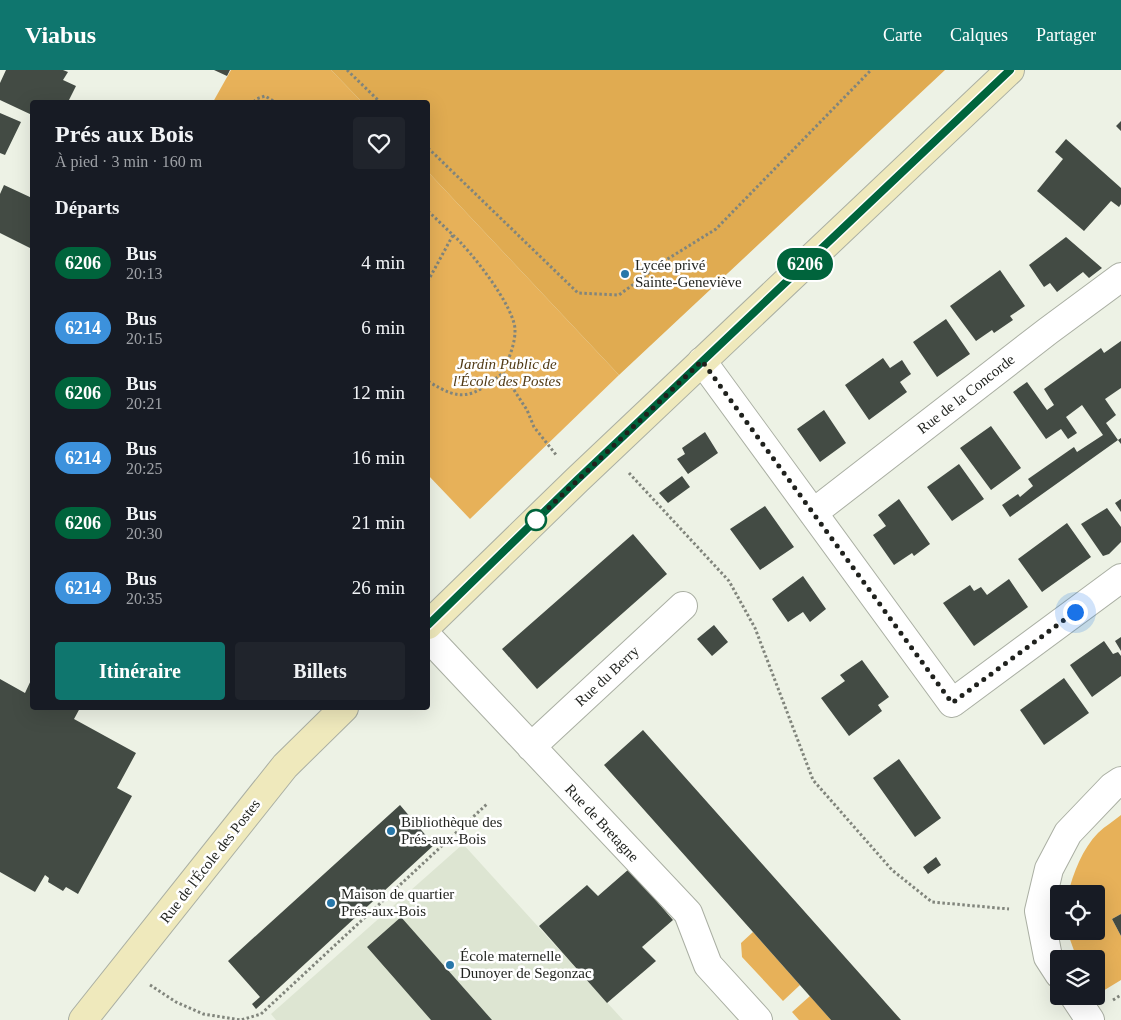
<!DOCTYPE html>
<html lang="fr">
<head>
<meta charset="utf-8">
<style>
  body { margin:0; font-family:"Times New Roman",serif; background:#20242c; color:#f1f3f6; height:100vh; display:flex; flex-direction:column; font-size:19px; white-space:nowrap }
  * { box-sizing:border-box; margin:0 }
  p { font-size:16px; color:#9ea1a6 }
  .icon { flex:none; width:28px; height:28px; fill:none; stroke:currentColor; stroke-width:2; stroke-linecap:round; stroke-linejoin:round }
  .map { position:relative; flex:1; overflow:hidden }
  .side { position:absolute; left:30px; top:30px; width:400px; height:610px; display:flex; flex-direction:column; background:#171b24; border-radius:5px; box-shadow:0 5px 20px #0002 }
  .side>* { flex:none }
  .badge { padding:0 10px; border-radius:16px; font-size:18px; line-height:32px }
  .tools { position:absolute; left:1050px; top:815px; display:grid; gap:10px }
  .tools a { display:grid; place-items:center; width:55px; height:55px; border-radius:5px; background:#171b24; box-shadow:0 5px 20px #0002; font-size:25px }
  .you { position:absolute; width:25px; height:25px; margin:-12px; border:4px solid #fff; border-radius:50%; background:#1a73e8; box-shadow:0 0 0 8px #1a73e833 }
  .map>.badge { position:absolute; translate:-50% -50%; box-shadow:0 0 0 2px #fff }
  h2 { padding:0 25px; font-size:19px; line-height:45px }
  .round { display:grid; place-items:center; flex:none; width:52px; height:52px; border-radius:5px; background:#20242c }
  .head { display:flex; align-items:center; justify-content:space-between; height:85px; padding:0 25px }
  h1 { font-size:24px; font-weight:800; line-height:38px }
  .primary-button { display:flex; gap:10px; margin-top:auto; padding:10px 25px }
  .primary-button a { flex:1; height:58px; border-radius:5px; background:#0f766e; color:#fff; font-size:20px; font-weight:800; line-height:58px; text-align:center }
  .primary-button a+a { background:#20242c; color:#f1f3f6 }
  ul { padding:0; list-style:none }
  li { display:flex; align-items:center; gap:15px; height:65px; padding:0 25px }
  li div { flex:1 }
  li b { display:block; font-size:19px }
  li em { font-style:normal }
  li .badge { min-width:55px; font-weight:700; text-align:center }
  header { display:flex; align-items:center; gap:30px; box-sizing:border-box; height:70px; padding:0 25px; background:#0f766e; color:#fff }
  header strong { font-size:24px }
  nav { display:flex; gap:28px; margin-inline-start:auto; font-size:18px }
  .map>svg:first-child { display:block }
  .built { fill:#dde5d2 }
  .green { fill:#e7b159 }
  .forest { fill:#e0ab51 }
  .building { fill:#434b44 }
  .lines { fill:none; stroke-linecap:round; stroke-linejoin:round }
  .minor-casing { stroke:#aaafa3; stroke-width:30 }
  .secondary-casing { stroke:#aaafa3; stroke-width:30 }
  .path { stroke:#81857c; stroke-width:3; stroke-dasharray:2.5 2.5; stroke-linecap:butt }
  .minor { stroke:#fff; stroke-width:28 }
  .secondary { stroke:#efe9bc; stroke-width:28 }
  .line-casing { stroke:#fff; stroke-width:11 }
  .line { stroke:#00643c; stroke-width:8 }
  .walk { stroke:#1f211d; stroke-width:5; stroke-dasharray:0 9 }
  .poi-dot { fill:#2877a9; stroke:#fff; stroke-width:2 }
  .stop-dot { fill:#fff; stroke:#00643c; stroke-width:2.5 }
  .labels { text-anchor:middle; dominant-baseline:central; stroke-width:5; stroke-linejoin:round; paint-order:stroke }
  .poi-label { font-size:15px; fill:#1f211d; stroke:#fff; text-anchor:start }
  .park-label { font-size:15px; font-style:italic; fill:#513a15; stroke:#fff }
  .street-label { font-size:15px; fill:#1f211d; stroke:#fff }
</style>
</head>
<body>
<header>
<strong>Viabus</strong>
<nav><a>Carte</a><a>Calques</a><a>Partager</a></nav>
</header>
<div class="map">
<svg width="1121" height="950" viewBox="0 0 1121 950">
  <rect width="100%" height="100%" fill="#edf2e5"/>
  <path class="built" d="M 463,774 L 623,950 L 276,950 L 271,944 Z"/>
  <path class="green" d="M 231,0 L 331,0 L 362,32 L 213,32 Z
    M 428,102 L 619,305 L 470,449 L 428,405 Z
    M 1121,745 L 1121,844 L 1112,849 L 1121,866 L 1121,910 L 1098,924 L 1096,921 L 1096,889 L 1077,889 L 1067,861 L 1096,861 L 1096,824 L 1068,824 C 1073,803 1083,778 1098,763 C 1105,756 1114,751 1121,745 Z
    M 753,862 L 800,915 L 783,931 L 742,887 L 741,873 Z
    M 810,926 L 831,950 L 799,950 L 792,942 Z"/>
  <path class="forest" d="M 331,0 L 945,0 L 619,305 L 428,102 L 428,32 L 362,32 Z"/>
  <path class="building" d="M 6,0 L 63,0 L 68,2 L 63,10 L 76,16 L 68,32 L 32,32 L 32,45 L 0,30 L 0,13 Z
    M 214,0 L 230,0 L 227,6 Z
    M 0,43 L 21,52 L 5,85 L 0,83 Z
    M 1121,51 L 1121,61 L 1116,56 Z
    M 1066,69 L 1121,118 L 1121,134 L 1119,137 L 1111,131 L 1084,161 L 1037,121 L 1063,89 L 1055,82 Z
    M 4,115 L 32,128 L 32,179 L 0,163 L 0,124 Z
    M 1066,167 L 1102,198 L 1089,208 L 1083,202 L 1057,222 L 1050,213 L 1044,217 L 1029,195 Z
    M 1000,200 L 1025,236 L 1010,246 L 1013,250 L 994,263 L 992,260 L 976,271 L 950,236 Z
    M 946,249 L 970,284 L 937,307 L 913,272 Z
    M 1121,271 L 1121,318 L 1105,329 L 1116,345 L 1106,353 L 1118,370 L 1121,368 L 1121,374 L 1118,370 L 1010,447 L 1002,435 L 1018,424 L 1020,427 L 1033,416 L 1028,409 L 1074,377 L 1077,382 L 1103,365 L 1082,335 L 1066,347 L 1077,363 L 1068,369 L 1061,359 L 1046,369 L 1013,322 L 1027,312 L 1047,340 L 1054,335 L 1044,319 L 1101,278 L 1104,283 Z
    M 883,288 L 890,298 L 902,290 L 911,304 L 900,312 L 907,322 L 869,350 L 845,315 Z
    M 824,340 L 846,373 L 820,392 L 797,359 Z
    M 991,356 L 1021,398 L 991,420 L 960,378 Z
    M 705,362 L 718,383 L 688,404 L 677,389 L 685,384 L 682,378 Z
    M 959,394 L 984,429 L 952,451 L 927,417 Z
    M 682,406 L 690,417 L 668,433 L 659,423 Z
    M 899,429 L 930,474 L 914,486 L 912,483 L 894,495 L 873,465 L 886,456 L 878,445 Z
    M 1121,429 L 1121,442 L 1115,433 Z
    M 765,436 L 794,477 L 760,500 L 730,459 Z
    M 1107,438 L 1121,457 L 1121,472 L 1109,484 L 1103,486 L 1081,454 Z
    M 1067,453 L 1091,487 L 1042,522 L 1018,489 Z
    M 633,464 L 667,504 L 537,619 L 502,579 Z
    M 803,506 L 826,539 L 810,552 L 803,542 L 788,552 L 772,529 Z
    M 1009,509 L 1028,537 L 974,576 L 943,533 L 970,515 L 974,521 L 981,517 L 987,525 Z
    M 714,555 L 728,572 L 712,586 L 697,569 Z
    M 1121,567 L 1121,581 L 1115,571 Z
    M 1104,571 L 1113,584 L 1118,582 L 1121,586 L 1121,606 L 1092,627 L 1070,595 Z
    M 862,590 L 889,627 L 878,635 L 882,641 L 849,666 L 821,628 L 845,611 L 840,605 Z
    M 32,608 L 32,638 L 80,638 L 74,649 L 136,683 L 117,718 L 132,726 L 78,824 L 66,817 L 63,821 L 48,812 L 49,808 L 45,805 L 35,822 L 0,802 L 0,609 L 25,623 Z
    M 1064,608 L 1089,643 L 1044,675 L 1020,640 Z
    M 643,660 L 901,950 L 831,950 L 753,862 L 604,695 Z
    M 899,689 L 941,748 L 915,767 L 873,708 Z
    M 400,735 L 434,775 L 256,939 L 252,934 L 260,927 L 228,891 Z
    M 936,787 L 941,795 L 928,804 L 923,797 Z
    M 629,799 L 673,850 L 642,877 L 656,891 L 607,933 L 539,856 L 587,815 L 598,826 Z
    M 1121,844 L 1121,866 L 1112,849 Z
    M 401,847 L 492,950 L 431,950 L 367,877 Z"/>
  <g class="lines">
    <defs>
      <path id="minor" d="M 702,291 L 952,633 L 1121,508
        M 813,443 L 1048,261 L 1121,207
        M 428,567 L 688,843 L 708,895 L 758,950
        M 531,677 L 683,536
        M 1059,904 L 1048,887 L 1039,841 L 1049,799 L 1068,763 L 1112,717 L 1121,711
        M 1074,926 L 1090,950"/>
      <path id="secondary" d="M 428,555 L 577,410 L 1010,0
        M 83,950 L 285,696 L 344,638"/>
    </defs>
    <use href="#minor" class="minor-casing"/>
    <use href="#secondary" class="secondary-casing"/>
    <path class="path" d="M 347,0 L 380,32
      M 254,32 L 256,29 L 265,26 L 275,32
      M 428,78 L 578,223 L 619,225 L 666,190 L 716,159 L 871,0
      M 428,141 L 453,165 L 428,211
      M 453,165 C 470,180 516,238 515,261 C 515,275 508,290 503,303 L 527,340 L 534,357 L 557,386
      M 428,311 C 463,334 473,326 503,303
      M 629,403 L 729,511 L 755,558 L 813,710 L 892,800 L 932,832 L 1009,839
      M 150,915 L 176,932 L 203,944 L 241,950 L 261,944 L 487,734
      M 1113,930 L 1121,925"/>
    <use href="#minor" class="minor"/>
    <use href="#secondary" class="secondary"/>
  </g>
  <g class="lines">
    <defs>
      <path id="line" d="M 428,555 L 577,410 L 1010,0"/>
    </defs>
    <use href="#line" class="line-casing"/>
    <use href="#line" class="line"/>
    <path class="walk" d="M 536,450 L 702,291 L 952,633 L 1075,542"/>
  </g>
  <g class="poi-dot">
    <circle cx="625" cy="204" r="5"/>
    <circle cx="391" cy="761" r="5"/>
    <circle cx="331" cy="833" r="5"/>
    <circle cx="450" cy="895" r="5"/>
  </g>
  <circle class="stop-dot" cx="536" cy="450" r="10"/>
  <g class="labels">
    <g class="poi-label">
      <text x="635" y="195">Lycée privé<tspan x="635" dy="17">Sainte-Geneviève</tspan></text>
      <text x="401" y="752">Bibliothèque des<tspan x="401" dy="17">Prés-aux-Bois</tspan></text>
      <text x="341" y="824">Maison de quartier<tspan x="341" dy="17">Prés-aux-Bois</tspan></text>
      <text x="460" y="886">École maternelle<tspan x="460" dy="17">Dunoyer de Segonzac</tspan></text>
    </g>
    <g class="park-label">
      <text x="507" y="294">Jardin Public de<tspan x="507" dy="17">l'École des Postes</tspan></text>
    </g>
    <g class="street-label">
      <text transform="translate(966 324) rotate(-38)">Rue de la Concorde</text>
      <text transform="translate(607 606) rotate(-43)">Rue du Berry</text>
      <text transform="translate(602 753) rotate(47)">Rue de Bretagne</text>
      <text transform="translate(210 791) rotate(-52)">Rue de l'École des Postes</text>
    </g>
  </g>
</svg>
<div class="tools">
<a><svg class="icon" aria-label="locate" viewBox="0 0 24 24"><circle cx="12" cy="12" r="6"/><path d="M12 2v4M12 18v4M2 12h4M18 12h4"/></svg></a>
<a><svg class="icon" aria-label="layers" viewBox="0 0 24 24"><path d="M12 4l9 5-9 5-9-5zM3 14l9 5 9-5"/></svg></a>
</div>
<div class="you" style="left:1075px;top:542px"></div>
<b class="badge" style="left:805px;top:194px;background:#00643c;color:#fff">6206</b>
<section class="side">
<div class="head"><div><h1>Prés aux Bois</h1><p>À pied · 3 min · 160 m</p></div><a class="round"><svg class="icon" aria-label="heart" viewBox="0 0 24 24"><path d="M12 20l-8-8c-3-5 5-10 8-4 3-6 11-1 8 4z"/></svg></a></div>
<h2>Départs</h2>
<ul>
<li><span class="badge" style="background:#00643c;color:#fff">6206</span><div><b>Bus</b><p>20:13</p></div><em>4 min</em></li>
<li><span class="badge" style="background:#3c91dc;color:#fff">6214</span><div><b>Bus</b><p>20:15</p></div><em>6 min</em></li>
<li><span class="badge" style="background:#00643c;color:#fff">6206</span><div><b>Bus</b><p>20:21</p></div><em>12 min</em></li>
<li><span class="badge" style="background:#3c91dc;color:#fff">6214</span><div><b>Bus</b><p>20:25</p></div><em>16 min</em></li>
<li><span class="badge" style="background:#00643c;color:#fff">6206</span><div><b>Bus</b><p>20:30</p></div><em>21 min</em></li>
<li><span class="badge" style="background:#3c91dc;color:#fff">6214</span><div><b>Bus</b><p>20:35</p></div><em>26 min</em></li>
</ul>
<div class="primary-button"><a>Itinéraire</a><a>Billets</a></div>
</section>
</div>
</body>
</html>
